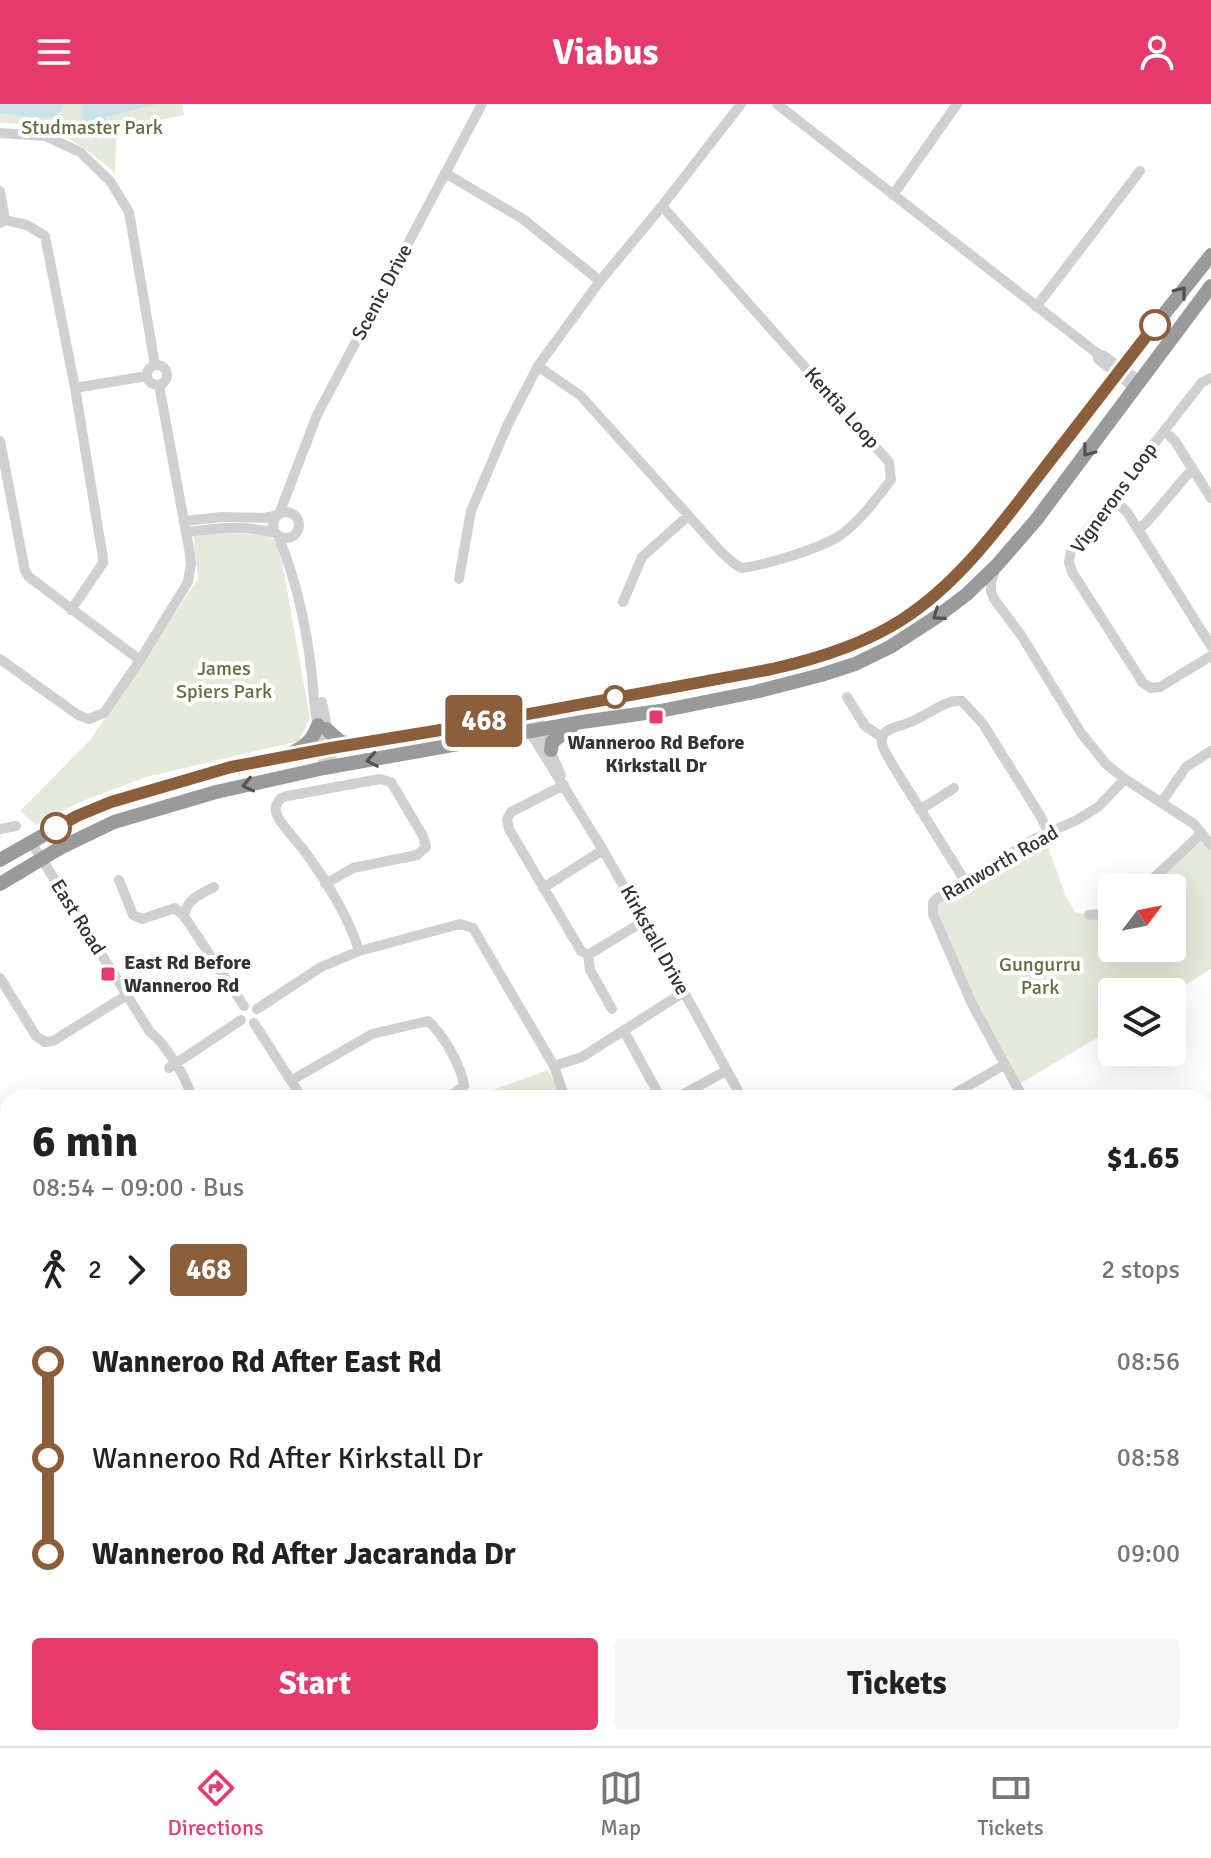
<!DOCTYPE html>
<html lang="en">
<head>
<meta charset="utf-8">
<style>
  body { margin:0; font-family:Signika,sans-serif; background:#f6f6f6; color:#222; height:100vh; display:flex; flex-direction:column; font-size:30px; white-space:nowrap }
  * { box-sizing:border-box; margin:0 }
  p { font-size:26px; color:#767676 }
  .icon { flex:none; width:44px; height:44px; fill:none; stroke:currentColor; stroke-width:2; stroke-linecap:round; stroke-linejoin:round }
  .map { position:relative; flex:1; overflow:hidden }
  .sheet { position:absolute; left:0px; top:986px; width:1212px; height:656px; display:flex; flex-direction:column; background:#fff; border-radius:24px 24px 0 0; box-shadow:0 8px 32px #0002 }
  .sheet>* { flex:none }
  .badge { padding:0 16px; border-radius:6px; font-size:28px; line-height:52px }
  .needle { width:52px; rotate:58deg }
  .controls { position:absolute; left:1098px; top:770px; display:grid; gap:16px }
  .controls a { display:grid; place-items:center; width:88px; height:88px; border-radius:8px; background:#fff; box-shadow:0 8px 32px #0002; font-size:40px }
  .map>.badge { position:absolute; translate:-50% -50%; box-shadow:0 0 0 4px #fff }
  .legs { display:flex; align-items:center; gap:12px; height:88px; padding:0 32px; font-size:26px }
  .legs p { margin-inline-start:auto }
  .headline { display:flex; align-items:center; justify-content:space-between; height:136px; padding:0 32px }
  h1 { font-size:44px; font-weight:700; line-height:60px }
  .cta { display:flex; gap:16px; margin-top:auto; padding:16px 32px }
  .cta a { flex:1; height:92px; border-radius:8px; background:#e43b6c; color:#fff; font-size:32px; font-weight:700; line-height:92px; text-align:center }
  .cta a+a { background:#f6f6f6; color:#222 }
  ul { padding:0 32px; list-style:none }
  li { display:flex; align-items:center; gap:28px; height:96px; font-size:30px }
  li i { display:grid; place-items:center; width:12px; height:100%; margin:0 10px; background:currentColor }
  li i::after { content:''; width:20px; height:20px; margin:-10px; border:6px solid; border-radius:50%; background:#fff }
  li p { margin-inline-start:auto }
  li:first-child i { background:linear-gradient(#0000 50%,currentColor 0) }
  li:last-child i { background:linear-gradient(currentColor 50%,#0000 0) }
  header { display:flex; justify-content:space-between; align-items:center; height:104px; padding:0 32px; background:#e43b6c; color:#fff; font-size:36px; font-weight:700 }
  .tabs { display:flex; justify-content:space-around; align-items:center; height:112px; border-top:2px solid #e0e0e0; background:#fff; font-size:22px; color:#767676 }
  .tabs a { display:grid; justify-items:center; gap:4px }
  .tabs .active { color:#e43b6c }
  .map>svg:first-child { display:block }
  .green { fill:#e6eadc }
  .water { fill:#c9e4ea }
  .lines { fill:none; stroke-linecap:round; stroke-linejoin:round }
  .minor { stroke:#d0d0d0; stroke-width:10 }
  .highway { stroke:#9a9a9a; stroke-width:14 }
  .oneway { stroke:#525252 }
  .line-1-casing { stroke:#fff; stroke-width:18 }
  .line-1 { stroke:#8b5e3c; stroke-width:12 }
  .stop-1-dot { fill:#fff; stroke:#8b5e3c; stroke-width:4 }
  .poi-dot { fill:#e43b6c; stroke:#fff; stroke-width:3 }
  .labels { text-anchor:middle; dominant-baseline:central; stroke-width:8; stroke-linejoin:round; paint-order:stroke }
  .park-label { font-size:20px; fill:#606f40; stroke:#fff }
  .street-label { font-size:20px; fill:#333; stroke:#fff }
  .poi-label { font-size:20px; font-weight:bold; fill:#333; stroke:#fff }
</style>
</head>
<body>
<header><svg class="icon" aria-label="menu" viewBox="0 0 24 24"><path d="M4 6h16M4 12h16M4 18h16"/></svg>Viabus<svg class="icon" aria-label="person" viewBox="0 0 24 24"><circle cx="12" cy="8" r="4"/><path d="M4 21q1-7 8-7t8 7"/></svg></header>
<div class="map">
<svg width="1211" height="1642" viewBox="0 0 1211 1642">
  <rect width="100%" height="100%" fill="#fff"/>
  <path class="green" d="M 0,0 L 182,0 L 184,11 L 117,25 L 115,69 C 77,36 53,20 0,19 Z
    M 193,427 L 267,431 L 275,436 L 280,447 L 310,614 L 299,637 L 146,673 L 80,698 L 36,721 L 20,707 L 91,635 L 198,475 Z
    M 1202,729 L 1211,742 L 1211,865 L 1172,889 L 1112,888 L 1112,925 L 1016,982 L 972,900 L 933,799 L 1043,730 L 1066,792 L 1075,808 L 1089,811 L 1112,806 L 1112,844 L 1172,844 L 1172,784 L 1143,784 Z
    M 548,966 L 563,994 L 471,994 Z
    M 249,1634 L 372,1634 L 377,1642 L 236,1642 Z"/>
  <path class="water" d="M 0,0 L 65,0 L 56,13 L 35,14 L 0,9 Z
    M 83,0 L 157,0 L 106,13 L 105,26 L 97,31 L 86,28 L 82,13 Z"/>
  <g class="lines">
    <path class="minor" d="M 777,0 L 1098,250 L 1102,251 L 1140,277
      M 0,29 L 45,32 L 80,48 L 110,77 L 129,108 L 155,261
      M 445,69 L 523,115 L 600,177
      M 0,87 L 5,116
      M 893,91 L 957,0
      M 0,119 L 5,116 L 27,121 L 45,132 L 75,284 L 103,454 L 103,459 L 71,506
      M 1036,203 L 1140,67
      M 1098,252 L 1098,255 L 1135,284
      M147 271a10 10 0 1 1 20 0a10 10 0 1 1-20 0Z
      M 538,262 L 581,292 L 722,449 L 736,461 L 742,464 C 765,461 819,445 839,432 C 859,419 876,395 891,376 L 889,358 L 662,102
      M 1211,274 L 1202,278 L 1071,447 L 1069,458 L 1072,468 L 1143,579 L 1151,584 L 1160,583 L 1211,552
      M 75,284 L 147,272
      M 1164,327 L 1175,337 L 1211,394
      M 0,337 L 25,467 L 29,473 L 140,556
      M 1112,394 L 1127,408 L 1211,542
      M273 421a13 13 0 1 1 26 0a13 13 0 1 1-26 0Z
      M 279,410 L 317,311 L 482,0
      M 185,417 L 221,413 L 264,414 L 278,411
      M 1138,425 L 1147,418 L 1187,371 L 1193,366
      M 187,428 C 216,424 247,421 276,429
      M 278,431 C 299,483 310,539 314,595 C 316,618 322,641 324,664
      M 996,464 L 991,478 L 991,487 L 994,495 L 1021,531 L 1081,629 L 1106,660 L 1125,675 L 1194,720 L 1211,741
      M 459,475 L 471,407 L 508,320 L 538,262 L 600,177 L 662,102 L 741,0
      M 623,498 L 642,453 L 688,412
      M 0,555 L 78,611 L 89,615 L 104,609 L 140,556 L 188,478 L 191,460 L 190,450 L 159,281
      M 847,593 L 865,622 L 882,633
      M 322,598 L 331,644 L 332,663
      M 537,608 L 541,626 L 561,671
      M 526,609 L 530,628 L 603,746 L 684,888 L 742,994
      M 564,681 L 511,708 L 507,715 L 509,725 L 581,847 L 588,851 L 644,817
      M 1161,699 L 1186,663 L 1211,647
      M 920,706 L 954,684
      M 0,725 L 16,722
      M 31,738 L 150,928 C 164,938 189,977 191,993
      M 119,776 L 133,811 L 142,815 L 175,804 L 184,812
      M 965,777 L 892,660 C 888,652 877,639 884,630 C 888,624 901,622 908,619 C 924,614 946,594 962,597 L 983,620 L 1041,713 L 1048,728
      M 325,780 L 353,764 L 417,751 L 426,743 L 423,732 L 391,678 L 380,675 L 287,692 L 281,694 C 276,700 274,704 277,711 C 284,726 299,738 308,752 C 327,778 350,816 359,847
      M 214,783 C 199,791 187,795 184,812 L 244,902
      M 543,784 L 603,746
      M 1143,784 L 1202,729
      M 1089,811 L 1100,810 L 1112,806
      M 588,851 L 590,866 L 612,905
      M 0,874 L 36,932 L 45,938 L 53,937 L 127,891
      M 257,905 L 321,863 L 359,847 L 460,820 L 473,824 L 554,962 L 562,986 L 567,994
      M 254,919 L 302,994
      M 624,927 L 658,989 L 663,994
      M 554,962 L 582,953 L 684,888
      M 169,964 L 241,916
      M 292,976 L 372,930 L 428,917 C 443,930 462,963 464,982 L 453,990 L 443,994
      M 676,994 L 726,967
      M 947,994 L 1004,961
      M 1023,994 L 972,900 L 933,810 L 933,799 L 936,795 L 1034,735 L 1077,716 L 1098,703 L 1125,675
      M 0,1097 L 8,1092
      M 1204,1158 L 1211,1177
      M 0,1199 L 8,1209
      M 0,1325 L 4,1327 L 8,1333
      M 1204,1327 L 1211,1323
      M 1204,1339 L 1211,1334
      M 0,1347 L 4,1345 L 8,1338
      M 1204,1350 L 1208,1364
      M 1204,1427 L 1211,1424
      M 0,1500 L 8,1513
      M 1204,1524 L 1211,1535
      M 0,1619 L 8,1614
      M 62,1634 L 63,1642
      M 384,1634 L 389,1642
      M 576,1634 L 585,1638 L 594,1634
      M 885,1634 L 890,1642
      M 985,1634 L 990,1642
      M 1080,1634 L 1085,1642
      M 1176,1634 L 1181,1642
      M 407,1642 L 419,1634
      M 558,1642 L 566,1634
      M 781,1642 L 789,1636
      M 829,1642 L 841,1634
      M 1114,1642 L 1126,1634"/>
    <path class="highway" d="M 326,625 L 341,638 L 353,640
      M 551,646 L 552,638 L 571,624
      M 295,647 C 308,641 313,634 318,621
      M 0,756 L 77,712 L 111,698 L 231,663 L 331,644 L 447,625 L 772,565 C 817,554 863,541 902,516 C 975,469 1028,386 1080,318 C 1122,262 1167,207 1211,151
      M 0,780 L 60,744 L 114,718 L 216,688 L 324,664 L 582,618 L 660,607 L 755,588 L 821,571 L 855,560 L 890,543 L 938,512 L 967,490 L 997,461 L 1036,416 L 1211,182"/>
  </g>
  <defs><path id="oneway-chevron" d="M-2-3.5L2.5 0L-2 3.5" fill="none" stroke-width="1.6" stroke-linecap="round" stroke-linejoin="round" transform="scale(2)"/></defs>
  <g class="oneway">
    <use href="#oneway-chevron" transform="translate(1181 188) rotate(-51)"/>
    <use href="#oneway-chevron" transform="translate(1088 347) rotate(127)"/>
    <use href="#oneway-chevron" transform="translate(938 511) rotate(145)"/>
    <use href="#oneway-chevron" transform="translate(372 656) rotate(170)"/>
    <use href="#oneway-chevron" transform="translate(248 681) rotate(167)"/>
  </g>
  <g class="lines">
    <defs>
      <path id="line-1" d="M 56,724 L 77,712 L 111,698 L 231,663 L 331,644 L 447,625 L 772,565 C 817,555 863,541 903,515 C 957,480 997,426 1036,375 C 1076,324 1115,272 1155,221"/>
    </defs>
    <use href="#line-1" class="line-1-casing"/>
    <use href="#line-1" class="line-1"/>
  </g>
  <g class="stop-1-dot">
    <circle cx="1155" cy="221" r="14"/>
    <circle cx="615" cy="593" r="10"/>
    <circle cx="56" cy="724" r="14"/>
  </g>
  <g class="poi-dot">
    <rect x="648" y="605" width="16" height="16" rx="4"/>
    <rect x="100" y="862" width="16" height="16" rx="4"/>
  </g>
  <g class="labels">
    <g class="park-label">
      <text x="92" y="23">Studmaster Park</text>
      <text x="224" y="564">James<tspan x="224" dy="23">Spiers Park</tspan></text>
      <text x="1040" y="860">Gungurru<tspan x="1040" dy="23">Park</tspan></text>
    </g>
    <g class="street-label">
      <text transform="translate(382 188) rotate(-62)">Scenic Drive</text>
      <text transform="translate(842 304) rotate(48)">Kentia Loop</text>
      <text transform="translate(1114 394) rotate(-54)">Vignerons Loop</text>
      <text transform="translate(1000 759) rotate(-30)">Ranworth Road</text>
      <text transform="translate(78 813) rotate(58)">East Road</text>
      <text transform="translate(655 836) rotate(61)">Kirkstall Drive</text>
    </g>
    <g class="poi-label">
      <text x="656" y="638">Wanneroo Rd Before<tspan x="656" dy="23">Kirkstall Dr</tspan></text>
      <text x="124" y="858" text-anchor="start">East Rd Before<tspan x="124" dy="23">Wanneroo Rd</tspan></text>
    </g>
  </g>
</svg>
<div class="controls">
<a><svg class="needle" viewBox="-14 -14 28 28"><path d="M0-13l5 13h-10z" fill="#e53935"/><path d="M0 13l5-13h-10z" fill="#767676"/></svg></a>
<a><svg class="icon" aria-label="layers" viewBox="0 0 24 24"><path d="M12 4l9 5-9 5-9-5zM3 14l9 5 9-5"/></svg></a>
</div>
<b class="badge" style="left:484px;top:617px;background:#8b5e3c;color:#fff">468</b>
<section class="sheet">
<div class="headline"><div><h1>6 min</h1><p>08:54 – 09:00 · Bus</p></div><b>$1.65</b></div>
<div class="legs"><svg class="icon" aria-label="walk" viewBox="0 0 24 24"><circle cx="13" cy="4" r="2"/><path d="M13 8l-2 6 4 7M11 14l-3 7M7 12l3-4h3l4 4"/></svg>2<svg class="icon" aria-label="forward" viewBox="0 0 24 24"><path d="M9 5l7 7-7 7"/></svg><b class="badge" style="background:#8b5e3c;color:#fff">468</b><p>2 stops</p></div>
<ul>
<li><i style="color:#8b5e3c"></i><b>Wanneroo Rd After East Rd</b><p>08:56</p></li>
<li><i style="color:#8b5e3c"></i><span>Wanneroo Rd After Kirkstall Dr</span><p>08:58</p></li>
<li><i style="color:#8b5e3c"></i><b>Wanneroo Rd After Jacaranda Dr</b><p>09:00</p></li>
</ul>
<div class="cta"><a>Start</a><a>Tickets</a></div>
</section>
</div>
<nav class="tabs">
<a class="active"><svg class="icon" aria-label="directions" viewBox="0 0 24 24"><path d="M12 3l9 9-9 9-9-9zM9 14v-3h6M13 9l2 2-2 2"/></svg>Directions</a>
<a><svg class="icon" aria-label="map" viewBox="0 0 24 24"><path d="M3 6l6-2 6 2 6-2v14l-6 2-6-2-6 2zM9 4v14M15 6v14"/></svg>Map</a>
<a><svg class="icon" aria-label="tickets" viewBox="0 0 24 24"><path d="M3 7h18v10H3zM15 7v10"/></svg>Tickets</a>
</nav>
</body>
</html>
